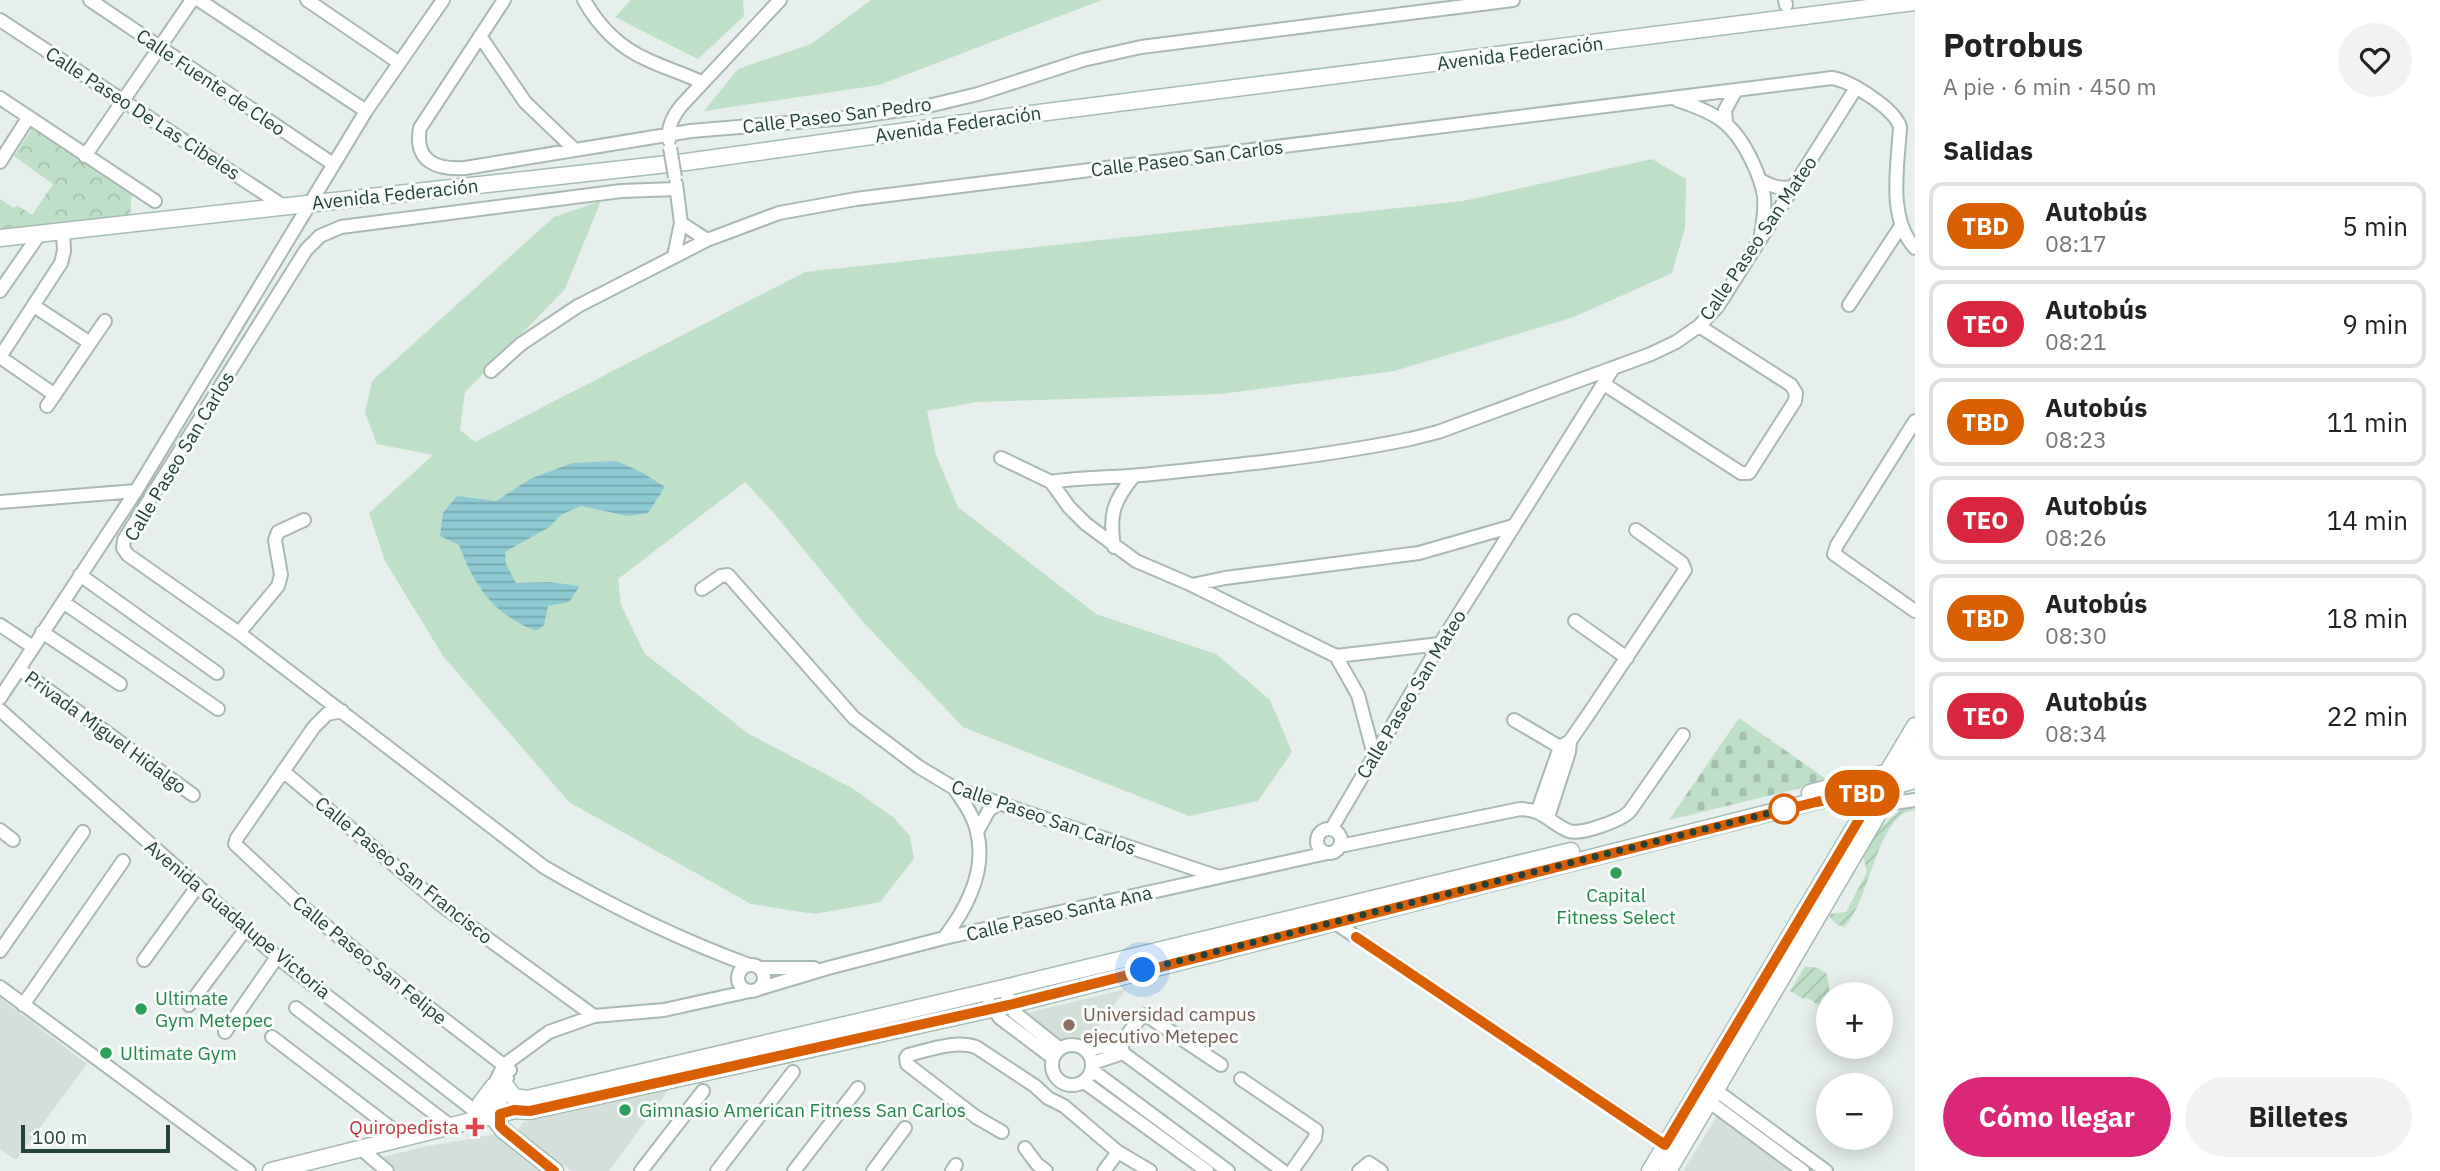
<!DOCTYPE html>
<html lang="es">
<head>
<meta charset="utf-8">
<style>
  body { margin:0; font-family:"IBM Plex Sans",sans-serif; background:#f2f2f2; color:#222; height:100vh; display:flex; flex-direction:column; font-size:26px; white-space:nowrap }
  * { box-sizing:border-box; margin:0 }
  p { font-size:23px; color:#767676 }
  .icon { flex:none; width:38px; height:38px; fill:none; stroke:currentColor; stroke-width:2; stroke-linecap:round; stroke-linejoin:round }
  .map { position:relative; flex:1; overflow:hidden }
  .details { display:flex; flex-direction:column; background:#fff; width:525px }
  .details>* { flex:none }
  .badge { padding:0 14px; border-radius:23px; font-size:24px; line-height:46px }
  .controls { position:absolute; left:1816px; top:982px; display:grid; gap:14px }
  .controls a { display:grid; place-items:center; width:77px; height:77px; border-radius:50%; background:#fff; box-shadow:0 4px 18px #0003; font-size:35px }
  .scale { position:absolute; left:21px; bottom:18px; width:149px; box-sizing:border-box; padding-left:7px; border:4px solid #24423a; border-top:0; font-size:19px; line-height:24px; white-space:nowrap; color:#24423a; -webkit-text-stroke:5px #f7fbf9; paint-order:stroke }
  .you { position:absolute; width:35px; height:35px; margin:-18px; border:5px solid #fff; border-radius:50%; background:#1a73e8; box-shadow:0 0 0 10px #1a73e833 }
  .map>.badge { position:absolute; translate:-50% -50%; box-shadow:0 0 0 4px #fff }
  h2 { padding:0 28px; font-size:26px; line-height:63px }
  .round { display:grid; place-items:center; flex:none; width:74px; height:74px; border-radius:37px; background:#f2f2f2 }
  .overview { display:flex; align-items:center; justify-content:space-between; height:119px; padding:0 28px }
  h1 { font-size:33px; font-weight:700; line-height:52px }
  .button { display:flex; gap:14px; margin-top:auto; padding:14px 28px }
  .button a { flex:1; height:80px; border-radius:42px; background:#db2777; color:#fff; font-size:28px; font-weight:700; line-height:80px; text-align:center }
  .button a+a { background:#f2f2f2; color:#222 }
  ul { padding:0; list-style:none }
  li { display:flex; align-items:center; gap:21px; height:88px; margin:0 14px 10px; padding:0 14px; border:4px solid #e0e0e0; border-radius:14px }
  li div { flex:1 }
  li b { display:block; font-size:26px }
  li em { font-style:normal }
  li .badge { min-width:77px; font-weight:700; text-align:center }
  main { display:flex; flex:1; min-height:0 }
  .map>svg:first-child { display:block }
  .built { fill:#d4dfda }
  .grass { fill:#bfe0c8 }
  .forest { fill:url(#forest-crowns) }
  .cemetery { fill:url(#cemetery-stones) }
  .garden { fill:url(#garden-furrows) }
  .water { fill:url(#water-rules) }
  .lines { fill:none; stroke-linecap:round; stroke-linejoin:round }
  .street-casing { stroke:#a8b8b2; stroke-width:16 }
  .secondary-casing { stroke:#a4bbb3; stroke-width:19 }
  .street { stroke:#fff; stroke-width:12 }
  .secondary { stroke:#fff; stroke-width:16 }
  .street-bridge-casing { stroke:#a8b8b2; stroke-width:16; stroke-linecap:butt }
  .street-bridge { stroke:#fff; stroke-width:12 }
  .line-casing { stroke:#fff; stroke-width:16 }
  .line { stroke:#d95f02; stroke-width:10 }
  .walk { stroke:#24423a; stroke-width:7; stroke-dasharray:0 12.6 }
  .stop-dot { fill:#fff; stroke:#d95f02; stroke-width:3.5 }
  .leisure-dot { fill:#2e9e5b; stroke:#f7fbf9; stroke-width:2.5 }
  .education-dot { fill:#8d6e63; stroke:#f7fbf9; stroke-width:2.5 }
  .health-dot { fill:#e0444e; stroke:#f7fbf9; stroke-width:2.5 }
  .labels { text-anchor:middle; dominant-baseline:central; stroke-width:6; stroke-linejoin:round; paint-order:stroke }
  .street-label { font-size:19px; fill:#24423a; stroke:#f7fbf9 }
  .leisure-label { font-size:19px; fill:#27864d; stroke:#f7fbf9; text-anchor:start }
  .education-label { font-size:19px; fill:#785e54; stroke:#f7fbf9; text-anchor:start }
  .health-label { font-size:19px; fill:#be3a42; stroke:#f7fbf9; text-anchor:end }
</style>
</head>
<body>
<main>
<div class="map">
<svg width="1915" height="1171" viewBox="0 0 1915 1171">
  <defs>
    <pattern id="forest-crowns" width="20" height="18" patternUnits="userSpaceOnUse" patternTransform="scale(1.75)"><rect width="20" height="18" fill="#bfe0c8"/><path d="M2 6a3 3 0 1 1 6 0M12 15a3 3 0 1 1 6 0" fill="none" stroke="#a4c1ad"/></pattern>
    <pattern id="cemetery-stones" width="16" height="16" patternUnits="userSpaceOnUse" patternTransform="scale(1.75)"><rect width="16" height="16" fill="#bfe0c8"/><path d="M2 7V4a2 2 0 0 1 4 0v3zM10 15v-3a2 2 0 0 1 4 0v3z" fill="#a4c1ad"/></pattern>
    <pattern id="garden-furrows" width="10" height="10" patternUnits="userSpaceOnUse" patternTransform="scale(1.75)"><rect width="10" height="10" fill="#bfe0c8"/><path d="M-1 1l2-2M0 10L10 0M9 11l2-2" fill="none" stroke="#a4c1ad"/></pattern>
    <pattern id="water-rules" width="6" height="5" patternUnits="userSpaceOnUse" patternTransform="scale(1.75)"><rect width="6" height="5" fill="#8ec9d4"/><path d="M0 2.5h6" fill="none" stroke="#74a5ad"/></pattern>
  </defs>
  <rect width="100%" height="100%" fill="#e6efeb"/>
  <path class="built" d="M 1126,989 L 1087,1041 L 1071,1036 L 1060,1040 L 1023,1014 Z
    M 0,998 L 87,1064 L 16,1160 L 0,1149 Z
    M 669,1089 L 609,1171 L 572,1171 L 517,1132 L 522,1123 Z
    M 1721,1110 L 1802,1171 L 1683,1171 Z
    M 496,1134 L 545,1171 L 376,1171 L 364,1162 L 418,1148 Z"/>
  <path class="grass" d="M 631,0 L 743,0 L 744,16 L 698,59 L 615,17 Z
    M 871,0 L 1102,0 L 879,85 L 704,111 L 738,69 L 811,44 Z
    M 1652,159 L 1686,179 L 1685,228 L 1672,273 L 1574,317 L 1394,371 L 1220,394 L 977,402 L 927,411 L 936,455 L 958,507 L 1096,614 L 1216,654 L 1270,700 L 1292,752 L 1258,801 L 1189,816 L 963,727 L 863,622 L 773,512 L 745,482 L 618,579 L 621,605 L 645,654 L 749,734 L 852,788 L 893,817 L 910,836 L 914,859 L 880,902 L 815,914 L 751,904 L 569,802 L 443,656 L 385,561 L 369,513 L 433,455 L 377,444 L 365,413 L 372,381 L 554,217 L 601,201 L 565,289 L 465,392 L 460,430 L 475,442 L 805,272 L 1463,201 Z"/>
  <path class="forest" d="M 33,127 L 132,190 L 130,219 L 0,230 L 0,199 L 14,208 L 17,205 L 32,215 L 53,184 L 14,156 Z"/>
  <path class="cemetery" d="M 1739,718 L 1829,781 L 1669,820 Z"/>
  <path class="garden" d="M 1915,806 L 1915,810 C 1910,811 1904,812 1900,816 C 1880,832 1868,886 1856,909 C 1852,916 1850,922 1844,927 L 1836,924 L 1829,916 L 1830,914 L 1846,912 L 1867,872 L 1863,856 C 1876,834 1888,811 1915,806 Z
    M 1805,966 L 1818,968 L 1827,974 L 1830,994 L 1829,1012 L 1806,997 L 1804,999 L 1790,991 Z"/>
  <path class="water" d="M 617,461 L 643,473 L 665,487 L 648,513 L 628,516 L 581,506 L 561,515 L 548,528 L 505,552 L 506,564 L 516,583 L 549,582 L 580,586 L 569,602 L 548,606 L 544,625 L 536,631 C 493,614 475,587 459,545 L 440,536 L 443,513 L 457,496 L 496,501 L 530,479 L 572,463 Z"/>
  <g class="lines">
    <defs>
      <path id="street" d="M 90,0 L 333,164
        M 199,0 L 366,111
        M 307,0 L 398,62
        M 504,0 L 420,128 C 414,161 436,170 465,168 L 691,131 L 846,118 L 928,106 L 978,94 L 1083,60 L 1141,47 L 1513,0
        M 584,0 C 598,25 619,47 646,59 C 664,68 683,73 701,82
        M 1785,0 L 1786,5
        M 0,20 L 285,207
        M 480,36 L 525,102 L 575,150
        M 0,98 L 155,201
        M 1677,100 C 1716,113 1733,122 1751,159 C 1766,190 1767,201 1761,234
        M 1726,122 L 1725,110 L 1735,92
        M 669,140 C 667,128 673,116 681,106 L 780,0
        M 85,156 L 192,0
        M 0,162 L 28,118
        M 1762,181 C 1773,187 1781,189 1793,187
        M 676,189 L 621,191 L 341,227 L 320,236 L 306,250 L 124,540 L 123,548 L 128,555 L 239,633 L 544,867 C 609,905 678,939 749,965
        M 681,223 L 707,240
        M 674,256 L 681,223 L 676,184
        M 0,291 L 41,232
        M 1849,305 L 1901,226
        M 34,306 L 90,343
        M 0,357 L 61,263 L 64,251 L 63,231
        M 0,357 L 55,395
        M 491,371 L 521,344 L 578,306 L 707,240 L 779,213 L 856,199 L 1832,78 C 1851,81 1895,109 1900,127 C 1898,165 1887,218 1915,248
        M 1604,384 L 1741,473 L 1749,473 L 1795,401 L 1796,393 L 1791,385 L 1699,326
        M 47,406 L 105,321
        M 1915,421 L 1837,545 L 1834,554 L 1915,611
        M 1001,458 L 1051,482 L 1069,507 L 1086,524 L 1136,561 L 1192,585 L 1336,656 L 1358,695 L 1374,755
        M 1051,482 C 1081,477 1112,478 1142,475 C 1231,466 1322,457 1410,439 L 1438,432 L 1651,354 L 1676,342 L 1699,326 L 1718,306 L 1856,88
        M 0,502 L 136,491
        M 1114,547 C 1109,515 1113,501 1134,476
        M 80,575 L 217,673
        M 1192,585 L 1225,578 L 1419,553 L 1513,526
        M 702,589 L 721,576 L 728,575 L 854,718 L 919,767 L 954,788 L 1219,877
        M 63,602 L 218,709
        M 1575,621 L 1627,658
        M 0,625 L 33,647
        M 42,632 L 120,684
        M 239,633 L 278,586 L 281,575 L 275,540 L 278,532 L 304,520
        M 1336,656 L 1440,644
        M 19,669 L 193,795
        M 0,698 L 136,491 L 366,111 L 443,0
        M 0,710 L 277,957 L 484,1118
        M 342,711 L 327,714 L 314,727 L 237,838 L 235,844 L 298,903 L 366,959 L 510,1070
        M 1514,720 L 1565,750
        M 283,771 L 440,904 L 594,1016
        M 1881,809 L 1894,803 L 1915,800
        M 1538,810 L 1560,747 L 1570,741 L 1590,712 L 1685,570 L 1682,563 L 1636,530
        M 1548,817 L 1569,752 L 1570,741
        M 1332,828 L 1440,644 L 1612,370
        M1317 841a12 12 0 1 1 24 0a12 12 0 1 1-24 0Z
        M 0,830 L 13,840
        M 977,832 L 989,810 L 999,803
        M 1340,846 L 1520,809 C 1544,809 1549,823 1569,831 C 1582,835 1622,820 1630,811 L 1683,735
        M 1333,919 L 1334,922 L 1673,1150
        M 944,938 C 967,908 987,871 977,832 C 974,816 963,801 954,788
        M 0,951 L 83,832
        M 144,960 L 197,887
        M738 978a13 13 0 1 1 26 0a13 13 0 1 1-26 0Z
        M 760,968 L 814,968
        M 0,987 L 249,1171
        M 1004,988 L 1014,1012 L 1060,1049
        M 758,989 L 828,968 L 944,938 L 1327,853
        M 989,1003 L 1000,1018 L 1053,1058
        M 23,1005 L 123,861
        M 189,1005 L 245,930
        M 296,1008 L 452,1127
        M 225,1032 L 277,957
        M 272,1037 L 404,1138
        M1052 1065a20 20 0 1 1 40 0a20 20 0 1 1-40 0Z
        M 1086,1050 L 1121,1043
        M 1093,1063 L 1123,1053
        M 1221,1065 L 1146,1015 L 1140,1018 L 1121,1043 L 1123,1053 L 1283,1171
        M 1092,1070 L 1228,1171
        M 1241,1079 L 1316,1130 L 1315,1138 L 1292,1171
        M 1084,1082 L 1207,1171
        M 1710,1086 L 1826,1171
        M 1703,1097 L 1803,1171
        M 500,1114 L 501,1094 L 507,1078
        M 492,1116 L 490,1106 L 493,1087 L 504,1065 L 549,1032 L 594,1016 L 664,1010 L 750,991
        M 1002,1132 L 976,1117 L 907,1064 L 906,1058 L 908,1055 C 929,1050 955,1040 976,1047 L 1035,1086 L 1048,1098 L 1064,1106 L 1118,1152 L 1150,1171
        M 360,1148 L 387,1171
        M 1025,1148 L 1037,1164 L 1046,1171
        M 641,1171 L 703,1091
        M 717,1171 L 793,1072
        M 794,1171 L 858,1088
        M 873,1171 L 905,1128
        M 952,1171 L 956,1165
        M 1104,1171 L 1118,1152
        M 1359,1171 L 1369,1163 L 1381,1171"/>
      <path id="secondary" d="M 0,238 L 686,162 L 1007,117 L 1915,2
        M 1810,793 L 1915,765
        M 504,1084 L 514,1097 L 527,1099
        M 515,1110 L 527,1099 L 1004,988 L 1571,851
        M 492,1116 L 504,1131 L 555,1171
        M 473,1122 L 481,1103 L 493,1087
        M 271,1171 L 515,1110 L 530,1111 L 1009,1005 L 1816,801 L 1876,791 L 1915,780
        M 1650,1171 L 1915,726
        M 1668,1171 L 1915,751"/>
    </defs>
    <use href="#street" class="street-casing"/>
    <use href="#secondary" class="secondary-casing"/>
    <use href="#street" class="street"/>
    <use href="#secondary" class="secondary"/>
    <defs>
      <path id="street-bridge" d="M 670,148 L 675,177"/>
    </defs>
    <use href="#street-bridge" class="street-bridge-casing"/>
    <use href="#street-bridge" class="street-bridge"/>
  </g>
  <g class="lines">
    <defs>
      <path id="line" d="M 554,1171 L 504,1130 L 500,1126 L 500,1114 L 514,1110 L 530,1111 L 1009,1005 L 1816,802 L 1876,791 L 1665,1145 L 1356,937"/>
    </defs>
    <use href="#line" class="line-casing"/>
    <use href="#line" class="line"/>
    <path class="walk" d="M 1143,970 L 1789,808 L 1784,809"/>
  </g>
  <circle class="stop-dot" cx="1784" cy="809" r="14"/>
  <g class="leisure-dot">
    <circle cx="1616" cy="873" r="7"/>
    <circle cx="141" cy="1009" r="7"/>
    <circle cx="106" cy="1053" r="7"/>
    <circle cx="625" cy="1110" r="7"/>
  </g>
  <circle class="education-dot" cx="1069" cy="1025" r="7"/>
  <path class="health-dot" d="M471.5 1116.5h7v7h7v7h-7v7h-7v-7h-7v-7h7z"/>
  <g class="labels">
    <g class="street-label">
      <text transform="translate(1520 53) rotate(-7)">Avenida Federación</text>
      <text transform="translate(211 82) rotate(34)">Calle Fuente de Cleo</text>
      <text transform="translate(143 113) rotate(33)">Calle Paseo De Las Cibeles</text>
      <text transform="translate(837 115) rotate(-7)">Calle Paseo San Pedro</text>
      <text transform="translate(958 124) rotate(-8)">Avenida Federación</text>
      <text transform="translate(1187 158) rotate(-7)">Calle Paseo San Carlos</text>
      <text transform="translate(395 194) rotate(-6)">Avenida Federación</text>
      <text transform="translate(1758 238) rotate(-56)">Calle Paseo San Mateo</text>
      <text transform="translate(179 456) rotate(-59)">Calle Paseo San Carlos</text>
      <text transform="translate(1411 694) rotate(-59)">Calle Paseo San Mateo</text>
      <text transform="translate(106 732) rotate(36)">Privada Miguel Hidalgo</text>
      <text transform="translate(1044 817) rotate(19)">Calle Paseo San Carlos</text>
      <text transform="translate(404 870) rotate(39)">Calle Paseo San Francisco</text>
      <text transform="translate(1059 913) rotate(-13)">Calle Paseo Santa Ana</text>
      <text transform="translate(238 919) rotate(40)">Avenida Guadalupe Victoria</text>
      <text transform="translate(370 960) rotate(39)">Calle Paseo San Felipe</text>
    </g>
    <g class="leisure-label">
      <text x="1616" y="895" text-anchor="middle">Capital<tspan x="1616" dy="22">Fitness Select</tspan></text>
      <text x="155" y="998">Ultimate<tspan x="155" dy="22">Gym Metepec</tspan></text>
      <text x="120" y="1053">Ultimate Gym</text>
      <text x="639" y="1110">Gimnasio American Fitness San Carlos</text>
    </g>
    <g class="education-label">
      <text x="1083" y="1014">Universidad campus<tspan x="1083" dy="22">ejecutivo Metepec</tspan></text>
    </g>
    <g class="health-label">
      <text x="459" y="1127">Quiropedista</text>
    </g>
  </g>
</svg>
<div class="controls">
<a>+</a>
<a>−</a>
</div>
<div class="scale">100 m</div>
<div class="you" style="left:1143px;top:970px"></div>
<b class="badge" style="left:1862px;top:793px;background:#d95f02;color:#fff">TBD</b>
</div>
<section class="details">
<div class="overview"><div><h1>Potrobus</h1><p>A pie · 6 min · 450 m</p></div><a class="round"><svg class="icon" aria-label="heart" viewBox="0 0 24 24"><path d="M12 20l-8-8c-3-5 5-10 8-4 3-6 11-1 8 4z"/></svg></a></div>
<h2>Salidas</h2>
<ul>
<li><span class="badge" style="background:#d95f02;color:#fff">TBD</span><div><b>Autobús</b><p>08:17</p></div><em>5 min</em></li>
<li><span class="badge" style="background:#d7263d;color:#fff">TEO</span><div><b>Autobús</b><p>08:21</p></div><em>9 min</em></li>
<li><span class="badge" style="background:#d95f02;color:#fff">TBD</span><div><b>Autobús</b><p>08:23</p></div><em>11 min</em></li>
<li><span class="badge" style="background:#d7263d;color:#fff">TEO</span><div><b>Autobús</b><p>08:26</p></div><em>14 min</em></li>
<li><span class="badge" style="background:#d95f02;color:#fff">TBD</span><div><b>Autobús</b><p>08:30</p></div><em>18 min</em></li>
<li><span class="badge" style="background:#d7263d;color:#fff">TEO</span><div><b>Autobús</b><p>08:34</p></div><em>22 min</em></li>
</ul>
<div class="button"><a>Cómo llegar</a><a>Billetes</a></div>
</section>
</main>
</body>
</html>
